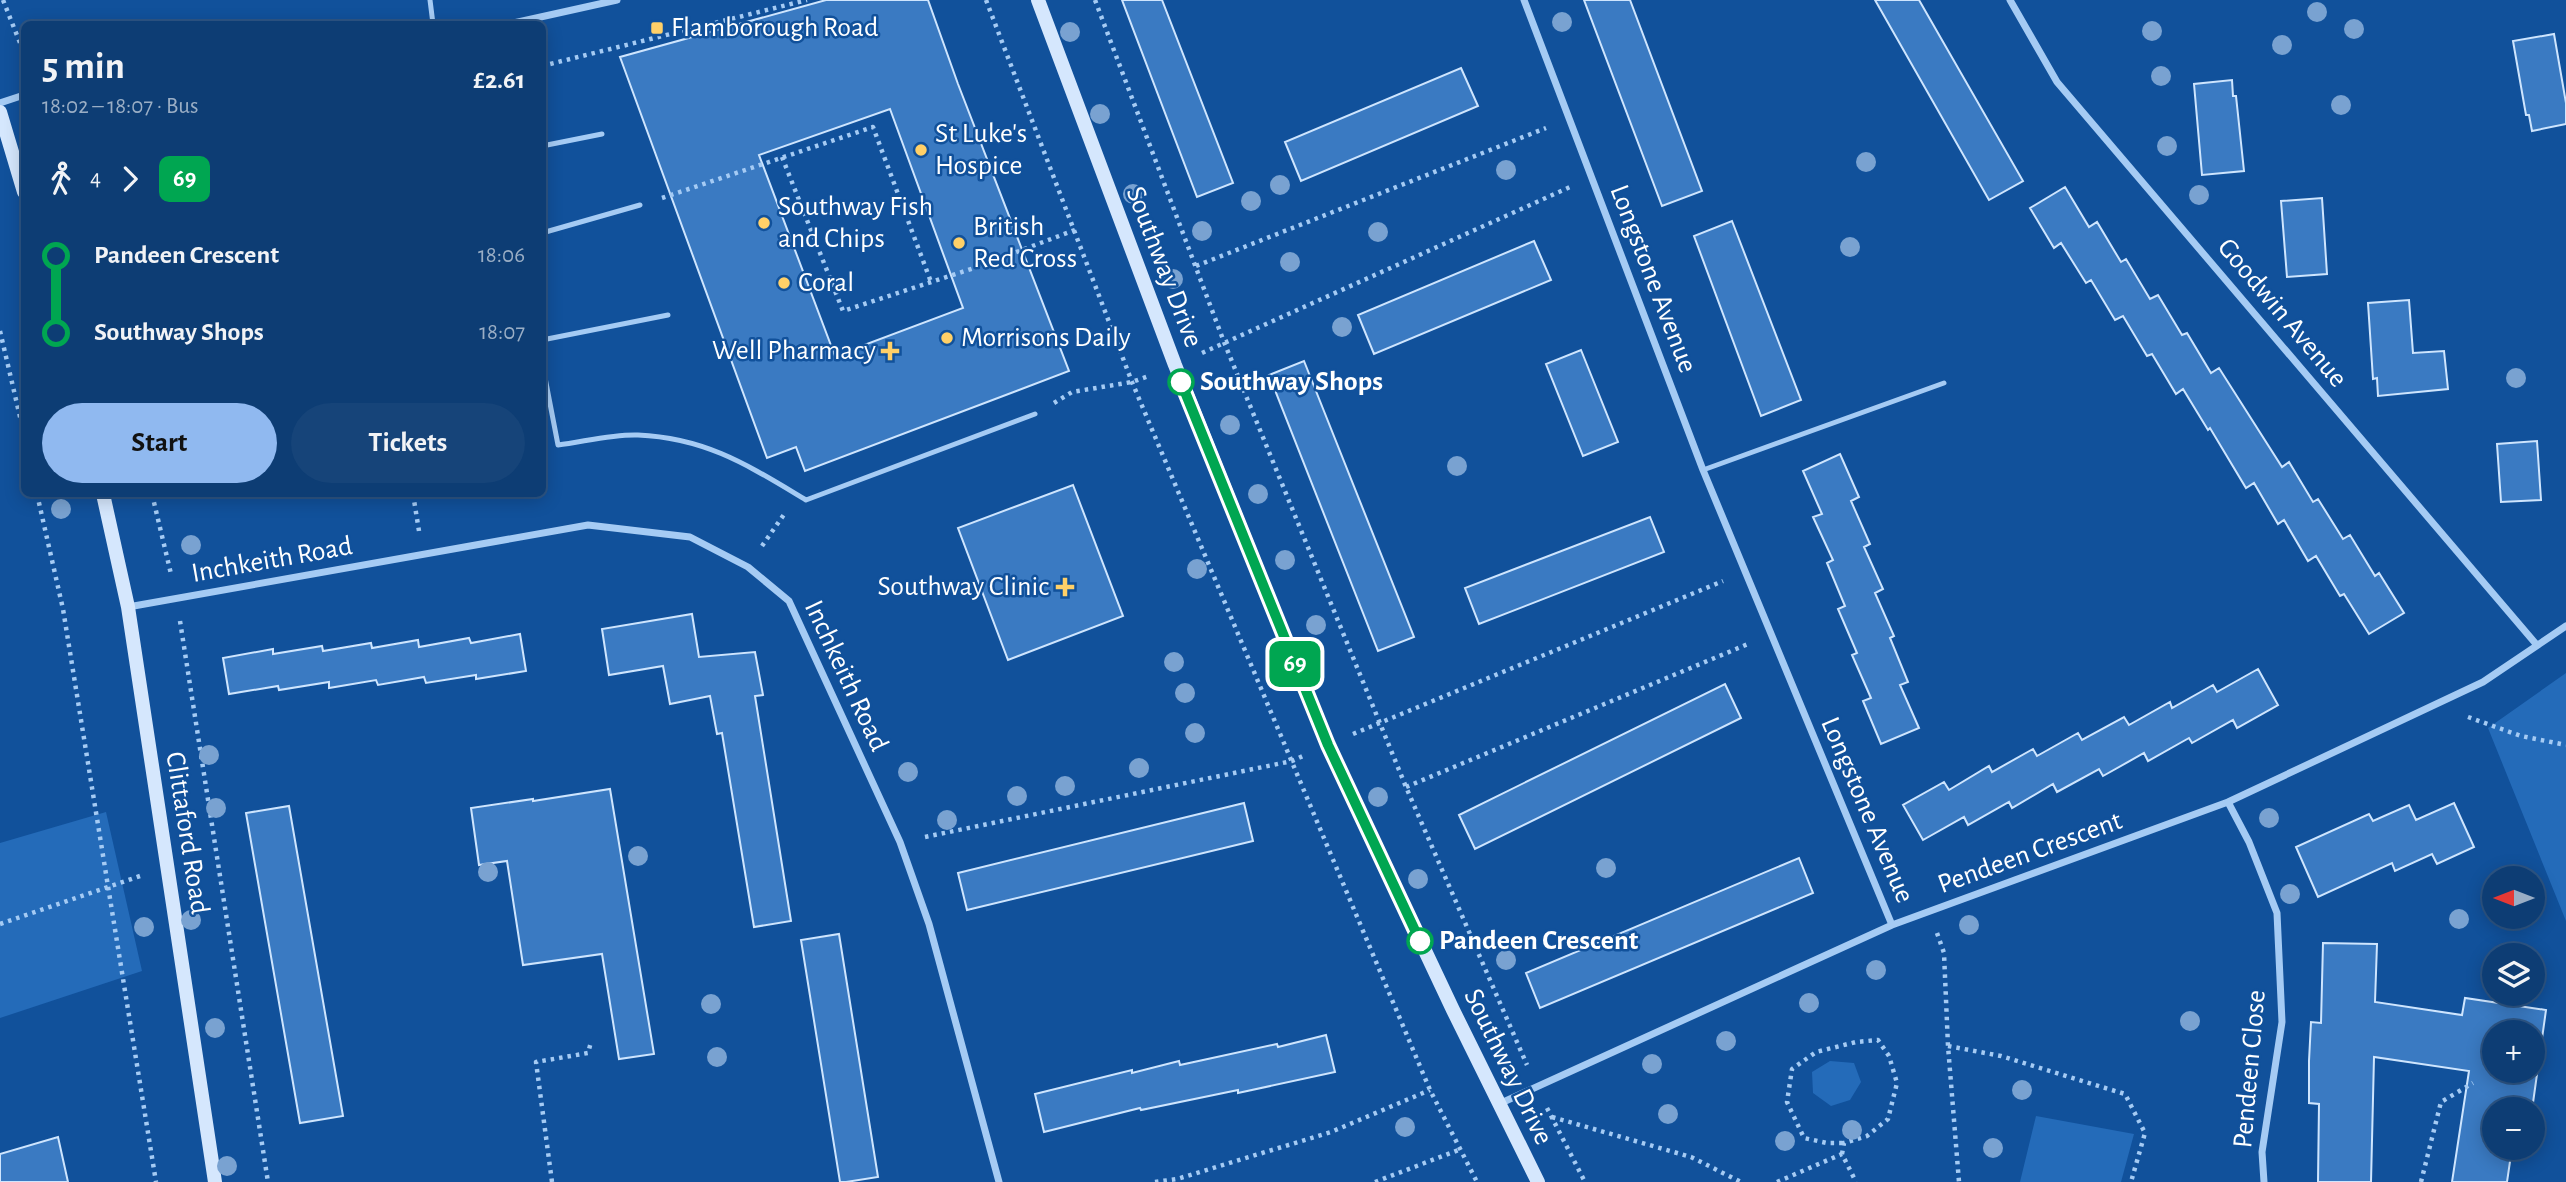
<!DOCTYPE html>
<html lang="en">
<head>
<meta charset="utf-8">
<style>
  body { margin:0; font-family:"Alegreya Sans",sans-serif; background:#164479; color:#f1f3f6; height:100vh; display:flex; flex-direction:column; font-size:26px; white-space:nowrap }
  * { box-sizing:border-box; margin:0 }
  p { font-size:23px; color:#9aaec5 }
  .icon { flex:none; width:38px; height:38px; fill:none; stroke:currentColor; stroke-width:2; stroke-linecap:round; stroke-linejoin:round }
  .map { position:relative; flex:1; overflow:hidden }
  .side { position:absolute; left:21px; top:21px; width:525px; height:476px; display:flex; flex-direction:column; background:#0d3d74; border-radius:10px; box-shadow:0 4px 18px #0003,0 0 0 2px #2d5686 }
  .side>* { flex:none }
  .badge { padding:0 14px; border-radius:10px; font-size:24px; line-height:46px }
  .needle { width:46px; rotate:270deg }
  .tools { position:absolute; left:2482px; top:866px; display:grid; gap:14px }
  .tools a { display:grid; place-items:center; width:63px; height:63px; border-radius:50%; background:#0d3d74; box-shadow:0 4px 18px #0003,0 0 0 2px #2d5686; font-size:35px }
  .map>.badge { position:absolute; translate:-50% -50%; box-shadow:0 0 0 4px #fff }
  .legs { display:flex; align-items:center; gap:10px; height:77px; padding:0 21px; font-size:23px }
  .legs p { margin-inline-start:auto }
  .overview { display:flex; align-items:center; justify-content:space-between; height:119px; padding:0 21px }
  h1 { font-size:38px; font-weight:600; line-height:52px }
  .action { display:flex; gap:14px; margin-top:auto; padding:14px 21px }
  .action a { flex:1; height:80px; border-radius:42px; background:#90b9f0; color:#111; font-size:28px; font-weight:600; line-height:80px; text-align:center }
  .action a+a { background:#164479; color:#f1f3f6 }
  ul { padding:0 21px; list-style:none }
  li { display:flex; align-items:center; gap:24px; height:77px; font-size:26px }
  li i { display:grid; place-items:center; width:10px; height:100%; margin:0 9px; background:currentColor }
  li i::after { content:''; width:18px; height:18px; margin:-9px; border:5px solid; border-radius:50%; background:#0d3d74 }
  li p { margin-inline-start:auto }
  li:first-child i { background:linear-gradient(#0000 50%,currentColor 0) }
  li:last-child i { background:linear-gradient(currentColor 50%,#0000 0) }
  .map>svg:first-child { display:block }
  .green { fill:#246bb9 }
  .building { fill:#3a7ac2; stroke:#cee5fe; stroke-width:2; fill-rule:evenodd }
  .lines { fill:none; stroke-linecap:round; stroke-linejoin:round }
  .path { stroke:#a5cbf4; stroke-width:4.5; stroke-dasharray:3.5 5; stroke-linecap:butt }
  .lane { stroke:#a5cbf4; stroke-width:5 }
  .street { stroke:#a5cbf4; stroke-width:7 }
  .secondary { stroke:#d5e7fd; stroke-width:14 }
  .tree { fill:#79a2d1 }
  .line-1-casing { stroke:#fff; stroke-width:16 }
  .line-1 { stroke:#00a651; stroke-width:10 }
  .poi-dot { fill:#ffd068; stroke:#11519b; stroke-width:2.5 }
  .stop-1-dot { fill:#fff; stroke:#00a651; stroke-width:3.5 }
  .labels { text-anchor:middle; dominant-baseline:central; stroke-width:5; stroke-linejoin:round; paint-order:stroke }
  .poi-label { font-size:28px; fill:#fff; stroke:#11519b; text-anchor:start }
  .street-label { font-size:28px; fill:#fff; stroke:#11519b }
  .stop-label { font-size:28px; font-weight:bold; fill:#fff; stroke:#11519b; text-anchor:start }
</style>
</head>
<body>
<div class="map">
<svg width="2566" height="1182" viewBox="0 0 2566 1182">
  <rect width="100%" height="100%" fill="#11519b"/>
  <path class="green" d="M 2566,673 L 2566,921 L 2488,728 Z
    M 106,812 L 142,971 L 0,1018 L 0,843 Z
    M 1830,1061 L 1854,1063 L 1861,1082 L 1850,1100 L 1831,1106 L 1813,1093 L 1812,1072 Z
    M 2036,1116 L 2134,1134 L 2121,1182 L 2020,1182 Z"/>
  <path class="building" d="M 826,0 L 928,0 L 958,84 L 1069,371 L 805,471 L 796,447 L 767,458 L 620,57 ZM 890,109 L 963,308 L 835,356 L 759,155 Z
    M 1122,0 L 1162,0 L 1233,183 L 1197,197 Z
    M 1584,0 L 1630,0 L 1702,191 L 1662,206 Z
    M 1875,0 L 1919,0 L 2023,181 L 1989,200 Z
    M 2554,34 L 2566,103 L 2566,124 L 2532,131 L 2529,115 L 2526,115 L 2513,41 Z
    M 1461,68 L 1478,106 L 1301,181 L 1285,142 Z
    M 2232,80 L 2233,96 L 2236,96 L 2244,171 L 2202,175 L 2194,84 Z
    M 2065,187 L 2089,227 L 2097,222 L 2121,262 L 2126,259 L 2150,299 L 2158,295 L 2182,335 L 2187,333 L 2211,373 L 2219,368 L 2282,467 L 2289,462 L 2313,502 L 2318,499 L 2343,539 L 2350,535 L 2375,576 L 2379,573 L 2404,613 L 2369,634 L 2344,594 L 2340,596 L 2316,556 L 2308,561 L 2284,520 L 2278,524 L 2254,483 L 2246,488 L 2210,428 L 2208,430 L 2183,389 L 2176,394 L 2152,354 L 2147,356 L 2123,316 L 2115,320 L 2091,280 L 2086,283 L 2061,243 L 2054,248 L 2030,208 Z
    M 2322,198 L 2327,274 L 2287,277 L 2281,201 Z
    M 1732,221 L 1801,400 L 1761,416 L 1694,236 Z
    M 1534,241 L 1551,280 L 1374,354 L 1358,315 Z
    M 2409,300 L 2413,353 L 2444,351 L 2448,389 L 2378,396 L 2377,378 L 2373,379 L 2368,303 Z
    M 1581,350 L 1618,442 L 1583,456 L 1546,364 Z
    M 1304,361 L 1414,637 L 1378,651 L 1269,375 Z
    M 2537,441 L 2541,500 L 2501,502 L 2497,444 Z
    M 1840,454 L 1859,497 L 1851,501 L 1870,544 L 1864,547 L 1883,589 L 1875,593 L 1894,636 L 1890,638 L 1908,682 L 1900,685 L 1919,728 L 1881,744 L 1863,701 L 1871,698 L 1852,655 L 1857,653 L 1838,609 L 1845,606 L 1827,563 L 1833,560 L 1813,517 L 1822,514 L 1803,471 Z
    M 1073,485 L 1123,616 L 1008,660 L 958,528 Z
    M 1650,517 L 1664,552 L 1479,624 L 1465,588 Z
    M 692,614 L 699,657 L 755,652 L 763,695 L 755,696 L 791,921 L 754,927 L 722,733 L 717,734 L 710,696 L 670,704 L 663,666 L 609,675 L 602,629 Z
    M 520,634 L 526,671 L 476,679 L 476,675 L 426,683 L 424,677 L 378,685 L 376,680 L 329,688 L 329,682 L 279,690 L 278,686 L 229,694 L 223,658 L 273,649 L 273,654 L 322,646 L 323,651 L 371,643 L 372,648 L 418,640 L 419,647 L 469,638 L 471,643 Z
    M 2258,669 L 2278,705 L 2237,728 L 2233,720 L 2192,743 L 2189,738 L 2148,761 L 2144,753 L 2103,776 L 2099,769 L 2057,792 L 2053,784 L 2012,808 L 2009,802 L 1968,825 L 1964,817 L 1923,840 L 1903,805 L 1944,782 L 1949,790 L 1989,766 L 1992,772 L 2033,749 L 2037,756 L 2078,733 L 2082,740 L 2124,717 L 2129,725 L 2170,702 L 2172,708 L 2213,685 L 2217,692 Z
    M 1725,684 L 1741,718 L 1475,849 L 1459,815 Z
    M 610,789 L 654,1054 L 619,1059 L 602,954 L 523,965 L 507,861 L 479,865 L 471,808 L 533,799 L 533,801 Z
    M 1244,803 L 1253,841 L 967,910 L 958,873 Z
    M 2454,803 L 2474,847 L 2437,864 L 2432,854 L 2395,871 L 2392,863 L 2318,897 L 2296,847 L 2369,814 L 2373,821 L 2409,805 L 2416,820 Z
    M 289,806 L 343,1116 L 300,1123 L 246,813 Z
    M 1799,858 L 1813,893 L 1540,1008 L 1526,973 Z
    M 839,934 L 878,1177 L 846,1182 L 840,1182 L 801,940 Z
    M 2323,943 L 2377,944 L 2375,1002 L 2462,1015 L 2465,998 L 2546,1010 L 2532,1110 L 2494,1110 L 2494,1148 L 2512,1148 L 2507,1182 L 2452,1182 L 2469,1071 L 2374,1057 L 2371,1182 L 2318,1182 L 2319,1104 L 2309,1103 L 2309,1061 L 2311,1022 L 2321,1023 ZM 2494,1032 L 2532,1032 L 2532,1071 L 2494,1071 Z
    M 1326,1035 L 1335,1072 L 1238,1093 L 1238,1090 L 1141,1110 L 1140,1108 L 1044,1132 L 1035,1094 L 1132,1070 L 1132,1073 L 1179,1061 L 1180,1065 L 1277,1044 L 1278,1047 Z
    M 58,1137 L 68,1182 L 0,1182 L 0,1154 Z"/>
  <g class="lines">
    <path class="path" d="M 3,0 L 24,53
      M 986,0 L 1132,382 L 1430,1090 L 1477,1182
      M 1095,0 L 1224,342 L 1406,787 L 1527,1065
      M 542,66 L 807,0
      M 782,157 L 843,311 L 977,267 L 1075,230
      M 662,198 L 873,127 L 931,282
      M 1196,266 L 1546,128
      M 0,331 L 24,434
      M 1202,353 L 1570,187
      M 1054,403 L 1072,392 L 1132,382 L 1149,376
      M 37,494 L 63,609 L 156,1182
      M 152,494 L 171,574
      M 413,494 L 419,531
      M 762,546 L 785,513
      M 180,621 L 268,1182
      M 2468,717 L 2521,736 L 2566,745
      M 1353,734 L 1723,581
      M 1406,787 L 1748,644
      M 925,837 L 1292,761 L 1303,756
      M 0,924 L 140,876
      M 1937,933 L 1944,953 L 1948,1046 L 1959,1182
      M 1948,1046 L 2001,1056 L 2125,1094 L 2145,1133 L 2131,1182
      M 1547,1108 L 1585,1182
      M 1552,1117 L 1691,1157 L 1741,1182
      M 1842,1154 L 1844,1143 L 1867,1136 L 1888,1119 L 1897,1083 L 1889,1056 L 1878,1040 L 1856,1042 L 1816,1052 L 1792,1069 L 1787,1102 L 1804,1138 L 1827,1143 L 1844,1143
      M 552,1182 L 536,1062 L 588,1053 L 591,1042
      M 1155,1182 L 1177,1179 L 1331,1132 L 1430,1090
      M 1375,1182 L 1461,1149
      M 1777,1182 L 1842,1154 L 1856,1182
      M 2421,1182 L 2441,1102 L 2473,1083"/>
    <path class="lane" d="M 430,0 L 433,24
      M 542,146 L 602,134
      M 542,233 L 640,205
      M 542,340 L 668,315
      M 542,362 L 558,445 C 583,442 612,434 638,435 C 707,438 749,466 806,500 L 1035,414
      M 1703,470 L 1944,383"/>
    <path class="street" d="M 1524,0 L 1703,470 L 1892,925
      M 2010,0 L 2057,82 L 2536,644
      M 509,24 L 617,0
      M 0,103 L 24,95
      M 128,607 L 588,525 L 690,537 L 748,567 L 789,601 L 900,842 L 929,924 L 999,1182
      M 2228,802 L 2249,842 L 2277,913 L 2282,1022 L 2262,1152 L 2264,1182
      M 1499,1104 L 1892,925 L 2228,802 L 2483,682 L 2566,626"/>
    <path class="secondary" d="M 1038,0 L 1175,365 L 1328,745 L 1453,1010 L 1538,1182
      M 0,112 L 24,192
      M 103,494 L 128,607 L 215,1182"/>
  </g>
  <g class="tree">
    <circle cx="2317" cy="12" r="10"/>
    <circle cx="1562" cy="22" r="10"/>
    <circle cx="2354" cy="29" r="10"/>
    <circle cx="2152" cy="31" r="10"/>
    <circle cx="1070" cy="32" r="10"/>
    <circle cx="2282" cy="45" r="10"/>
    <circle cx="2161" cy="76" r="10"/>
    <circle cx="2341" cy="105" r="10"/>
    <circle cx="1100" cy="114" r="10"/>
    <circle cx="2167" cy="146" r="10"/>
    <circle cx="1866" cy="162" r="10"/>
    <circle cx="1506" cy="170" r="10"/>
    <circle cx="1280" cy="185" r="10"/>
    <circle cx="1133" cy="194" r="10"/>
    <circle cx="2199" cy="195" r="10"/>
    <circle cx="1251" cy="201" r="10"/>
    <circle cx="1202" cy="231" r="10"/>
    <circle cx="1378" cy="232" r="10"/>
    <circle cx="1850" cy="247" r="10"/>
    <circle cx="1290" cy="262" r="10"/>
    <circle cx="1173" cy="279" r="10"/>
    <circle cx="1342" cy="327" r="10"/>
    <circle cx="2516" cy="378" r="10"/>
    <circle cx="1230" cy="425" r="10"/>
    <circle cx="1457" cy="466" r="10"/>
    <circle cx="1258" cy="494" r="10"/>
    <circle cx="61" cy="509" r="10"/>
    <circle cx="191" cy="545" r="10"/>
    <circle cx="1285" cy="560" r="10"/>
    <circle cx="1197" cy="569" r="10"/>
    <circle cx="1316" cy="625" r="10"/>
    <circle cx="1174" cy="662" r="10"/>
    <circle cx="1185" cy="693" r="10"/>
    <circle cx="1195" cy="733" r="10"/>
    <circle cx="209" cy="755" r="10"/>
    <circle cx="1139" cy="768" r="10"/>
    <circle cx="908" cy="772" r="10"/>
    <circle cx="1065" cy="786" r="10"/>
    <circle cx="1017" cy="796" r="10"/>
    <circle cx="1378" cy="797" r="10"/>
    <circle cx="216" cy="808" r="10"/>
    <circle cx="2269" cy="818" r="10"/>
    <circle cx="947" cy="820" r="10"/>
    <circle cx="638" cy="856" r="10"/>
    <circle cx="1606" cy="868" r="10"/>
    <circle cx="488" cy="872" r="10"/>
    <circle cx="1418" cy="879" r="10"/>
    <circle cx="2290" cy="894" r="10"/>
    <circle cx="2459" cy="919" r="10"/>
    <circle cx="191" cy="920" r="10"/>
    <circle cx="1969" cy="925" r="10"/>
    <circle cx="144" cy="927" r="10"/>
    <circle cx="1506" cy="960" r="10"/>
    <circle cx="1876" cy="970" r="10"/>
    <circle cx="1809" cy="1003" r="10"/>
    <circle cx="711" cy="1004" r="10"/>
    <circle cx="2190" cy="1021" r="10"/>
    <circle cx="215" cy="1028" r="10"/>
    <circle cx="1726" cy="1041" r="10"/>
    <circle cx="717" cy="1057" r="10"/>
    <circle cx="1652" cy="1064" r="10"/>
    <circle cx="2022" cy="1090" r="10"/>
    <circle cx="1668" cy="1114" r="10"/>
    <circle cx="1405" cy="1127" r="10"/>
    <circle cx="1852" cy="1130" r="10"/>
    <circle cx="1785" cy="1141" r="10"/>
    <circle cx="1993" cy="1148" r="10"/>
    <circle cx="227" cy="1166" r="10"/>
  </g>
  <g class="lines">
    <defs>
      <path id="line-1" d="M 1181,382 L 1328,745 L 1420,941"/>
    </defs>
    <use href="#line-1" class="line-1-casing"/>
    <use href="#line-1" class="line-1"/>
  </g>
  <g class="poi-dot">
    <rect x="650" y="21" width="14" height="14" rx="3.5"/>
    <circle cx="921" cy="150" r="7"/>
    <circle cx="764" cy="223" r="7"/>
    <circle cx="959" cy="243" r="7"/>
    <circle cx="784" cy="283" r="7"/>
    <circle cx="947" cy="338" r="7"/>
    <path d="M886.5 340.5h7v7h7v7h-7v7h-7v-7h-7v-7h7z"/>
    <path d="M1061.5 576.5h7v7h7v7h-7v7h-7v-7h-7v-7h7z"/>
  </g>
  <g class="stop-1-dot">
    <circle cx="1181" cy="382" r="12"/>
    <circle cx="1420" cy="941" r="12"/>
  </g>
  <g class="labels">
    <g class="poi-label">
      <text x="671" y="28">Flamborough Road</text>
      <text x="935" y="134">St Luke's<tspan x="935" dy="32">Hospice</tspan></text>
      <text x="778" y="207">Southway Fish<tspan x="778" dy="32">and Chips</tspan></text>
      <text x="973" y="227">British<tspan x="973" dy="32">Red Cross</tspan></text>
      <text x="798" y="283">Coral</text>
      <text x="961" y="338">Morrisons Daily</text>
      <text x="876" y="351" text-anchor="end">Well Pharmacy</text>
      <text x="1049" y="587" text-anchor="end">Southway Clinic</text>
    </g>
    <g class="street-label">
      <text transform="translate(1164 267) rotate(69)">Southway Drive</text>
      <text transform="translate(1653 279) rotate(69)">Longstone Avenue</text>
      <text transform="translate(2282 313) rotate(50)">Goodwin Avenue</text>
      <text transform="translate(272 560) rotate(-10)">Inchkeith Road</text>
      <text transform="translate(846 676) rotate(65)">Inchkeith Road</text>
      <text transform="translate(1867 810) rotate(67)">Longstone Avenue</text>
      <text transform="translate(187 833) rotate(81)">Clittaford Road</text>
      <text transform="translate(2030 853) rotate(-20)">Pendeen Crescent</text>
      <text transform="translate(1508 1067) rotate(64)">Southway Drive</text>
      <text transform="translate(2250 1069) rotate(-85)">Pendeen Close</text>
    </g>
    <g class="stop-label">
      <text x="1200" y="382">Southway Shops</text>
      <text x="1439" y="941">Pandeen Crescent</text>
    </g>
  </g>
</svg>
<div class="tools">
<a><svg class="needle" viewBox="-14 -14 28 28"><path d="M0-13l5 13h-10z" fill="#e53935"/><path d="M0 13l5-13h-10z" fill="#9aaec5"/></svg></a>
<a><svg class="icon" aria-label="layers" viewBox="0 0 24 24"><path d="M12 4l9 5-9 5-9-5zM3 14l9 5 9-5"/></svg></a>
<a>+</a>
<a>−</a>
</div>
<b class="badge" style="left:1295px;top:664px;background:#00a651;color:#fff">69</b>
<section class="side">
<div class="overview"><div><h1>5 min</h1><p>18:02 – 18:07 · Bus</p></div><b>£2.61</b></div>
<div class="legs"><svg class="icon" aria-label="walk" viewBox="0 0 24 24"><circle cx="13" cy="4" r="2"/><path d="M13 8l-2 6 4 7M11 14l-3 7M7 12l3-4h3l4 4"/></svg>4<svg class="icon" aria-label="forward" viewBox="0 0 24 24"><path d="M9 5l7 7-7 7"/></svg><b class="badge" style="background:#00a651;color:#fff">69</b></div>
<ul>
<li><i style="color:#00a651"></i><b>Pandeen Crescent</b><p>18:06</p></li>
<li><i style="color:#00a651"></i><b>Southway Shops</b><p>18:07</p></li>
</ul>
<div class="action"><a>Start</a><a>Tickets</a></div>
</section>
</div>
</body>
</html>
